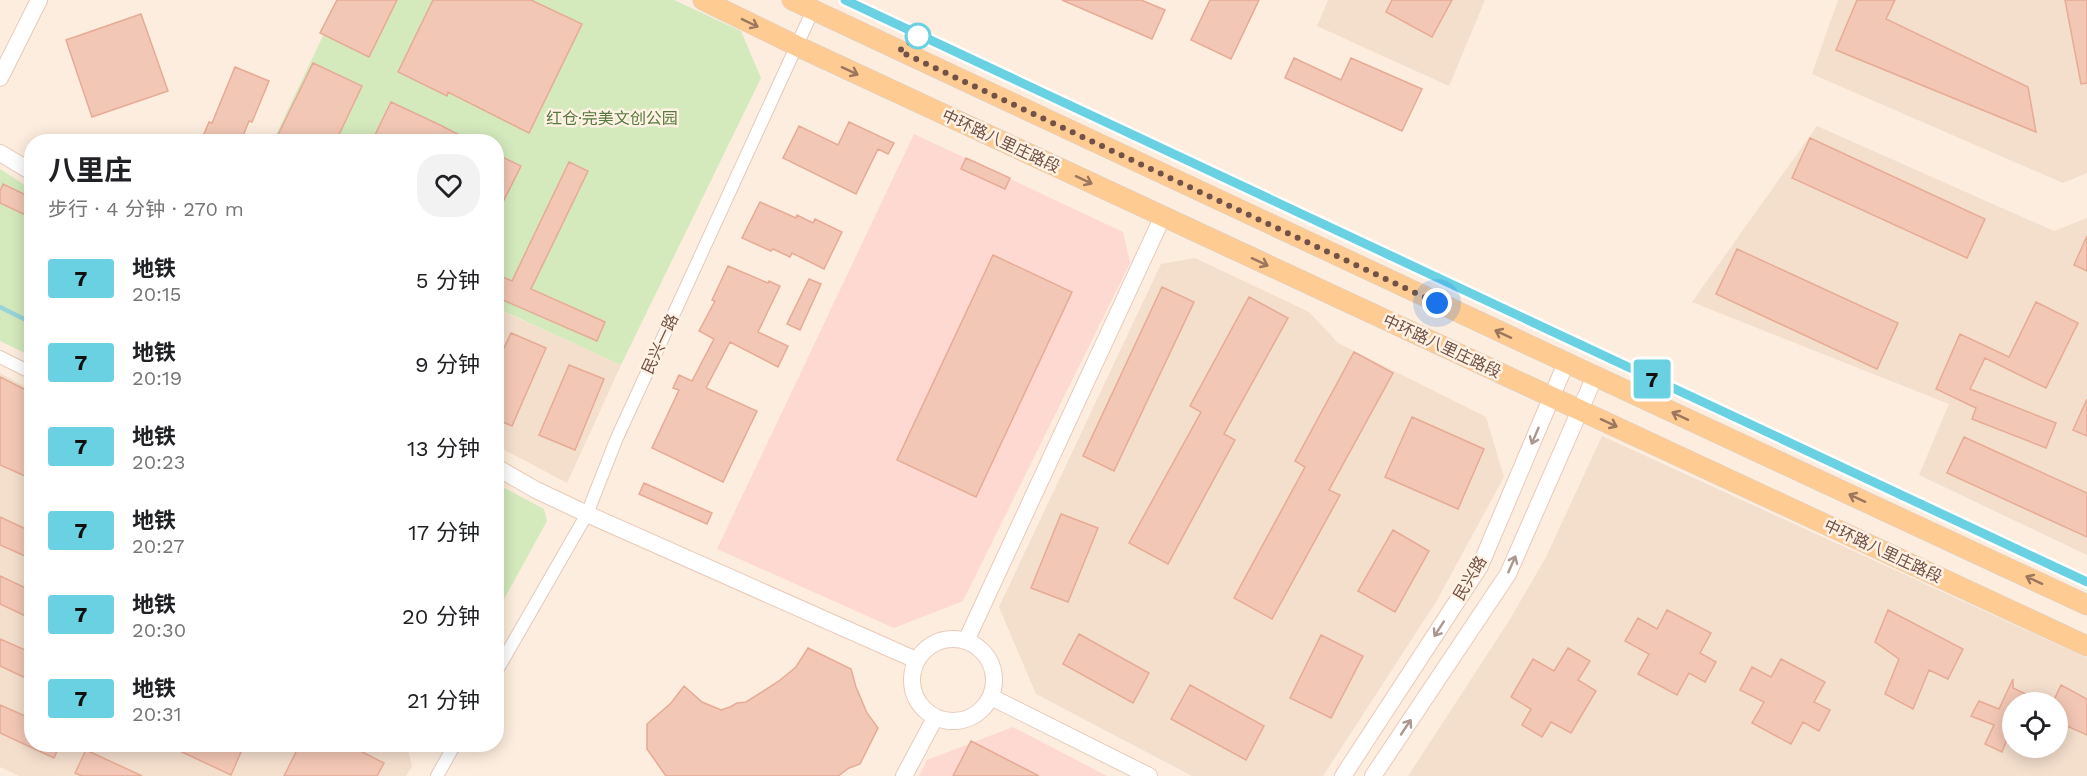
<!DOCTYPE html>
<html lang="zh">
<head>
<meta charset="utf-8">
<style>
  body { margin:0; font-family:"Work Sans","Noto Sans SC",sans-serif; background:#f2f2f2; color:#202124; height:100vh; display:flex; flex-direction:column; font-size:22px; white-space:nowrap }
  * { box-sizing:border-box; margin:0 }
  p { font-size:20px; color:#757577 }
  .icon { flex:none; width:33px; height:33px; fill:none; stroke:currentColor; stroke-width:2; stroke-linecap:round; stroke-linejoin:round }
  .map { position:relative; flex:1; overflow:hidden }
  .details { position:absolute; left:24px; top:134px; width:480px; height:618px; display:flex; flex-direction:column; background:#fff; border-radius:24px; box-shadow:0 3px 15px #0003 }
  .details>* { flex:none }
  .badge { padding:0 12px; border-radius:4px; font-size:21px; line-height:39px }
  .controls { position:absolute; left:2002px; top:692px; display:grid; gap:12px }
  .controls a { display:grid; place-items:center; width:66px; height:66px; border-radius:50%; background:#fff; box-shadow:0 3px 15px #0003; font-size:30px }
  .you { position:absolute; width:30px; height:30px; margin:-15px; border:4px solid #fff; border-radius:50%; background:#1a73e8; box-shadow:0 0 0 9px #1a73e833 }
  .map>.badge { position:absolute; translate:-50% -50%; box-shadow:0 0 0 3px #fff }
  .round { display:grid; place-items:center; flex:none; width:63px; height:63px; border-radius:24px; background:#f2f2f2 }
  .head { display:flex; align-items:center; justify-content:space-between; height:102px; padding:0 24px }
  h1 { font-size:28px; font-weight:700; line-height:45px }
  ul { padding:0; list-style:none }
  li { display:flex; align-items:center; gap:18px; height:84px; padding:0 24px }
  li div { flex:1 }
  li b { display:block; font-size:22px }
  li em { font-style:normal }
  li .badge { min-width:66px; font-weight:700; text-align:center }
  .map>svg:first-child { display:block }
  .residential { fill:#f4decc; fill-rule:evenodd }
  .commercial { fill:#fed9d1 }
  .green { fill:#d4eabd }
  .lines { fill:none; stroke-linecap:round; stroke-linejoin:round }
  .stream { stroke:#98d5d8; stroke-width:4.5 }
  .building { fill:#f3c7b5; stroke:#e6ab95; stroke-width:1.5 }
  .street-casing { stroke:#e2cabd; stroke-width:14 }
  .secondary-casing { stroke:#e8caba; stroke-width:18 }
  .primary-casing { stroke:#d8cecb; stroke-width:21 }
  .street { stroke:#fff; stroke-width:12 }
  .secondary { stroke:#fff; stroke-width:16 }
  .primary { stroke:#fecb93; stroke-width:20 }
  .oneway { stroke:#9c765d }
  .oneway2 { stroke:#aa9790 }
  .line-casing { stroke:#fff; stroke-width:14 }
  .line { stroke:#6ad1e3; stroke-width:9 }
  .walk { stroke:#725146; stroke-width:6; stroke-dasharray:0 10.8 }
  .stop-dot { fill:#fff; stroke:#6ad1e3; stroke-width:3 }
  .labels { text-anchor:middle; dominant-baseline:central; stroke-width:5; stroke-linejoin:round; paint-order:stroke }
  .park-label { font-size:16px; fill:#55793e; stroke:#fff2e4 }
  .street-label { font-size:16px; fill:#725146; stroke:#fff2e4 }
</style>
</head>
<body>
<div class="map">
<svg width="2087" height="776" viewBox="0 0 2087 776">
  <rect width="100%" height="100%" fill="#fdedde"/>
  <path class="residential" d="M 1328,0 L 1485,0 L 1449,86 L 1317,26 Z
    M 1838,0 L 2087,0 L 2087,173 L 2063,183 L 1812,74 Z
    M 1817,126 L 2054,231 L 2087,218 L 2087,555 L 1919,475 L 1949,404 L 1692,302 Z
    M 1195,258 L 1309,312 L 1338,343 L 1486,417 L 1504,477 L 1436,602 L 1323,776 L 1192,776 L 1036,694 L 999,607 L 1161,264 Z
    M 500,310 L 621,365 L 567,483 L 497,446 L 496,319 Z
    M 0,373 L 31,390 L 32,744 L 407,744 L 412,767 L 406,776 L 19,776 L 0,767 Z
    M 1602,436 L 2087,658 L 2087,776 L 1408,776 L 1509,621 L 1546,557 ZM 2013,702 L 2058,702 L 2058,747 L 2013,747 Z"/>
  <path class="commercial" d="M 914,134 L 1123,232 L 1130,263 L 963,601 L 894,628 L 717,549 Z
    M 1013,727 L 1107,776 L 919,776 L 927,760 Z"/>
  <path class="green" d="M 340,0 L 674,0 L 741,31 L 761,78 L 621,365 L 501,310 L 497,319 L 496,141 L 273,141 Z
    M 0,169 L 31,189 L 31,356 L 0,341 Z
    M 497,484 L 544,509 L 547,521 L 497,612 Z"/>
  <g class="lines">
    <path class="stream" d="M 0,307 L 32,323"/>
  </g>
  <path class="building" d="M 337,0 L 397,0 L 369,57 L 320,33 Z
    M 433,0 L 531,0 L 582,24 L 529,133 L 448,92 L 447,96 L 398,72 Z
    M 1062,0 L 1141,0 L 1165,10 L 1152,39 Z
    M 1210,0 L 1259,0 L 1231,59 L 1191,40 Z
    M 1392,0 L 1452,0 L 1432,37 L 1386,12 Z
    M 1857,0 L 1895,0 L 1886,19 L 2028,87 L 2036,132 L 1836,50 Z
    M 2065,0 L 2087,0 L 2087,83 L 2081,84 Z
    M 141,14 L 168,91 L 92,117 L 66,40 Z
    M 1294,58 L 1341,80 L 1351,58 L 1422,89 L 1402,131 L 1285,78 Z
    M 313,63 L 362,86 L 336,141 L 275,141 Z
    M 235,67 L 269,81 L 252,122 L 249,121 L 241,141 L 201,141 L 209,122 L 212,123 Z
    M 391,102 L 440,125 L 471,141 L 372,141 Z
    M 849,122 L 894,143 L 888,154 L 878,149 L 856,194 L 783,158 L 799,126 L 838,145 Z
    M 1810,138 L 1985,219 L 1967,258 L 1792,178 Z
    M 496,154 L 521,166 L 496,216 Z
    M 966,158 L 1010,178 L 1005,189 L 961,169 Z
    M 569,162 L 588,171 L 531,289 L 605,322 L 597,341 L 496,297 L 496,284 L 500,276 L 512,281 Z
    M 3,184 L 32,198 L 32,218 L 0,203 L 0,191 Z
    M 760,202 L 796,218 L 797,215 L 813,223 L 815,219 L 842,232 L 824,269 L 792,253 L 790,257 L 773,249 L 771,251 L 742,238 Z
    M 2087,236 L 2087,271 L 2074,265 Z
    M 1737,249 L 1898,323 L 1877,369 L 1716,294 Z
    M 993,255 L 1072,292 L 976,497 L 897,460 Z
    M 728,266 L 768,283 L 769,281 L 780,286 L 758,332 L 788,346 L 778,367 L 730,342 L 706,388 L 757,411 L 723,482 L 652,448 L 679,390 L 673,388 L 679,375 L 692,381 L 714,339 L 699,331 L 715,301 L 712,300 Z
    M 809,279 L 821,284 L 800,330 L 787,324 Z
    M 1162,287 L 1194,302 L 1114,471 L 1083,456 Z
    M 1249,297 L 1288,318 L 1224,434 L 1235,440 L 1168,564 L 1129,543 L 1201,412 L 1190,406 Z
    M 2036,302 L 2078,323 L 2046,388 L 1985,358 L 1970,389 L 2056,423 L 2046,448 L 1972,419 L 1976,408 L 1936,389 L 1960,334 L 2009,357 Z
    M 511,333 L 546,348 L 512,426 L 496,419 L 496,365 Z
    M 1354,352 L 1393,373 L 1329,490 L 1340,495 L 1272,619 L 1234,598 L 1305,467 L 1295,461 Z
    M 569,365 L 604,379 L 575,450 L 539,435 Z
    M 0,377 L 32,393 L 32,479 L 0,465 Z
    M 2087,399 L 2087,436 L 2073,430 Z
    M 1412,417 L 1484,449 L 1458,509 L 1385,477 Z
    M 1964,437 L 2087,493 L 2087,537 L 1947,473 Z
    M 644,483 L 712,513 L 707,524 L 639,494 Z
    M 1061,514 L 1098,528 L 1068,602 L 1031,588 Z
    M 0,517 L 32,532 L 32,559 L 0,545 Z
    M 1393,530 L 1429,551 L 1395,612 L 1358,591 Z
    M 0,576 L 32,591 L 32,619 L 0,604 Z
    M 1667,610 L 1711,633 L 1700,653 L 1716,662 L 1705,682 L 1689,673 L 1677,695 L 1638,674 L 1649,654 L 1625,641 L 1638,618 L 1657,629 Z
    M 1888,610 L 1963,649 L 1948,679 L 1929,670 L 1913,709 L 1885,694 L 1899,659 L 1875,642 Z
    M 1079,634 L 1149,673 L 1133,703 L 1063,664 Z
    M 1321,635 L 1363,656 L 1331,718 L 1290,698 Z
    M 0,639 L 32,653 L 32,681 L 0,666 Z
    M 808,648 L 851,669 L 856,687 L 867,713 L 878,728 L 860,764 L 849,768 L 838,776 L 666,776 L 647,749 L 647,724 L 671,703 L 684,686 L 702,702 L 721,710 L 730,707 L 737,703 L 746,702 L 779,681 L 796,667 Z
    M 1568,648 L 1590,661 L 1578,680 L 1596,691 L 1571,733 L 1551,722 L 1542,737 L 1522,725 L 1531,709 L 1511,697 L 1533,659 L 1554,671 Z
    M 1781,659 L 1825,682 L 1814,702 L 1830,710 L 1819,731 L 1803,722 L 1791,744 L 1752,723 L 1764,702 L 1740,690 L 1752,667 L 1771,677 Z
    M 2013,679 L 2013,688 L 2043,702 L 2013,702 L 2013,734 L 2010,732 L 2002,752 L 1985,744 L 1994,725 L 1971,716 L 1979,701 L 1999,709 Z
    M 1190,685 L 1264,726 L 1246,760 L 1171,719 Z
    M 2061,685 L 2087,699 L 2087,735 L 2058,722 L 2058,702 L 2053,702 Z
    M 0,705 L 32,719 L 32,744 L 60,744 L 54,758 L 0,733 Z
    M 971,741 L 1039,776 L 953,776 Z
    M 165,744 L 225,744 L 241,752 L 231,775 Z
    M 300,744 L 347,744 L 384,763 L 377,776 L 284,776 Z
    M 86,750 L 142,776 L 82,776 L 75,773 Z"/>
  <g class="lines">
    <defs>
      <path id="street" d="M 0,357 L 32,373
        M 496,672 L 587,514 L 616,440 L 813,10
        M 437,776 L 455,744"/>
      <path id="secondary" d="M 0,78 L 39,0
        M 0,153 L 32,172
        M 496,467 L 536,490 L 587,514 L 916,660
        M912 680a41 41 0 1 1 82 0a41 41 0 1 1-82 0Z
        M 966,641 L 1163,216
        M 991,697 L 1149,776
        M 904,776 L 935,718
        M 1343,776 L 1480,566 L 1566,363
        M 1373,776 L 1508,574 L 1595,376"/>
      <path id="primary" d="M 703,0 L 797,46 L 2087,646
        M 792,0 L 1595,376 L 2087,605"/>
    </defs>
    <use href="#street" class="street-casing"/>
    <use href="#secondary" class="secondary-casing"/>
    <use href="#primary" class="primary-casing"/>
    <use href="#street" class="street"/>
    <use href="#secondary" class="secondary"/>
    <use href="#primary" class="primary"/>
  </g>
  <defs><path id="oneway-shaft" d="M-6 0H5M1.5-3L5.5 0L1.5 3" fill="none" stroke-width="1.6" stroke-linecap="round" stroke-linejoin="round" transform="scale(1.5)"/></defs>
  <g class="oneway">
    <use href="#oneway-shaft" transform="translate(750 23) rotate(26)"/>
    <use href="#oneway-shaft" transform="translate(850 71) rotate(25)"/>
    <use href="#oneway-shaft" transform="translate(1084 180) rotate(25)"/>
    <use href="#oneway-shaft" transform="translate(1260 262) rotate(25)"/>
    <use href="#oneway-shaft" transform="translate(1503 334) rotate(-155)"/>
    <use href="#oneway-shaft" transform="translate(1680 416) rotate(-155)"/>
    <use href="#oneway-shaft" transform="translate(1609 423) rotate(25)"/>
    <use href="#oneway-shaft" transform="translate(1857 498) rotate(-155)"/>
    <use href="#oneway-shaft" transform="translate(2034 580) rotate(-155)"/>
  </g>
  <g class="oneway2">
    <use href="#oneway-shaft" transform="translate(1535 436) rotate(113)"/>
    <use href="#oneway-shaft" transform="translate(1512 564) rotate(-66)"/>
    <use href="#oneway-shaft" transform="translate(1439 629) rotate(123)"/>
    <use href="#oneway-shaft" transform="translate(1406 727) rotate(-56)"/>
  </g>
  <g class="lines">
    <defs>
      <path id="line" d="M 845,0 L 2087,582"/>
    </defs>
    <use href="#line" class="line-casing"/>
    <use href="#line" class="line"/>
    <path class="walk" d="M 918,36 L 899,51 L 1437,303"/>
  </g>
  <circle class="stop-dot" cx="918" cy="36" r="12"/>
  <g class="labels">
    <g class="park-label">
      <text x="612" y="118">红仓·完美文创公园</text>
    </g>
    <g class="street-label">
      <text transform="translate(1001 141) rotate(25)">中环路八里庄路段</text>
      <text transform="translate(660 344) rotate(-65)">民兴一路</text>
      <text transform="translate(1442 346) rotate(25)">中环路八里庄路段</text>
      <text transform="translate(1883 551) rotate(25)">中环路八里庄路段</text>
      <text transform="translate(1470 578) rotate(-59)">民兴路</text>
    </g>
  </g>
</svg>
<div class="controls">
<a><svg class="icon" aria-label="locate" viewBox="0 0 24 24"><circle cx="12" cy="12" r="6"/><path d="M12 2v4M12 18v4M2 12h4M18 12h4"/></svg></a>
</div>
<div class="you" style="left:1437px;top:303px"></div>
<b class="badge" style="left:1652px;top:379px;background:#6ad1e3;color:#111">7</b>
<section class="details">
<div class="head"><div><h1>八里庄</h1><p>步行 · 4 分钟 · 270 m</p></div><a class="round"><svg class="icon" aria-label="heart" viewBox="0 0 24 24"><path d="M12 20l-8-8c-3-5 5-10 8-4 3-6 11-1 8 4z"/></svg></a></div>
<ul>
<li><span class="badge" style="background:#6ad1e3;color:#111">7</span><div><b>地铁</b><p>20:15</p></div><em>5 分钟</em></li>
<li><span class="badge" style="background:#6ad1e3;color:#111">7</span><div><b>地铁</b><p>20:19</p></div><em>9 分钟</em></li>
<li><span class="badge" style="background:#6ad1e3;color:#111">7</span><div><b>地铁</b><p>20:23</p></div><em>13 分钟</em></li>
<li><span class="badge" style="background:#6ad1e3;color:#111">7</span><div><b>地铁</b><p>20:27</p></div><em>17 分钟</em></li>
<li><span class="badge" style="background:#6ad1e3;color:#111">7</span><div><b>地铁</b><p>20:30</p></div><em>20 分钟</em></li>
<li><span class="badge" style="background:#6ad1e3;color:#111">7</span><div><b>地铁</b><p>20:31</p></div><em>21 分钟</em></li>
</ul>
</section>
</div>
</body>
</html>
